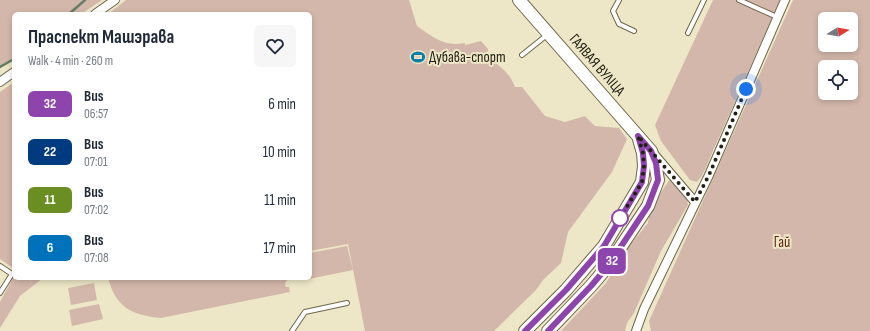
<!DOCTYPE html>
<html lang="en">
<head>
<meta charset="utf-8">
<style>
  body { margin:0; font-family:"Sofia Sans Condensed",sans-serif; background:#f6f6f7; color:#1f2937; height:100vh; display:flex; flex-direction:column; font-size:15px; white-space:nowrap }
  * { box-sizing:border-box; margin:0 }
  p { font-size:13px; color:#747a83 }
  .icon { flex:none; width:22px; height:22px; fill:none; stroke:currentColor; stroke-width:2; stroke-linecap:round; stroke-linejoin:round }
  .map { position:relative; flex:1; overflow:hidden }
  .side { position:absolute; left:12px; top:12px; width:300px; height:268px; display:flex; flex-direction:column; background:#fff; border-radius:6px; box-shadow:0 2px 6px #0003 }
  .side>* { flex:none }
  .badge { padding:0 8px; border-radius:6px; font-size:14px; line-height:26px }
  .needle { width:26px; rotate:79deg }
  .tools { position:absolute; left:818px; top:12px; display:grid; gap:8px }
  .tools a { display:grid; place-items:center; width:40px; height:40px; border-radius:6px; background:#fff; box-shadow:0 2px 6px #0003; font-size:20px }
  .you { position:absolute; width:20px; height:20px; margin:-10px; border:3px solid #fff; border-radius:50%; background:#1a73e8; box-shadow:0 0 0 6px #1a73e833 }
  .map>.badge { position:absolute; translate:-50% -50%; box-shadow:0 0 0 2px #fff }
  .round { display:grid; place-items:center; flex:none; width:42px; height:42px; border-radius:6px; background:#f6f6f7 }
  .summary { display:flex; align-items:center; justify-content:space-between; height:68px; padding:0 16px }
  h1 { font-size:19px; font-weight:700; line-height:30px }
  ul { padding:0; list-style:none }
  li { display:flex; align-items:center; gap:12px; height:48px; padding:0 16px }
  li div { flex:1 }
  li b { display:block; font-size:15px }
  li em { font-style:normal }
  li .badge { min-width:44px; font-weight:700; text-align:center }
  .map>svg:first-child { display:block }
  .green { fill:#d4b7ab; fill-rule:evenodd }
  .lines { fill:none; stroke-linecap:round; stroke-linejoin:round }
  .stream { stroke:#667e66; stroke-width:2.5 }
  .lane-casing { stroke:#6d664b; stroke-width:6 }
  .street-casing { stroke:#6d664b; stroke-width:10 }
  .secondary-casing { stroke:#6d664b; stroke-width:14 }
  .lane { stroke:#fff; stroke-width:4 }
  .street { stroke:#fff; stroke-width:8 }
  .secondary { stroke:#fff; stroke-width:12 }
  .line-casing { stroke:#fff; stroke-width:9 }
  .line { stroke:#8e44ad; stroke-width:6 }
  .walk { stroke:#222014; stroke-width:4; stroke-dasharray:0 7.2 }
  .stop-dot { fill:#fff; stroke:#8e44ad; stroke-width:2 }
  .labels { text-anchor:middle; dominant-baseline:central; stroke-width:4; stroke-linejoin:round; paint-order:stroke }
  .poi-label { font-size:15px; fill:#222014; stroke:#ede7c7; text-anchor:start }
  .street-label { font-size:15px; fill:#222014; stroke:#ede7c7 }
  .park-label { font-size:15px; fill:#5b260b; stroke:#ede7c7 }
</style>
</head>
<body>
<div class="map">
<svg width="870" height="331" viewBox="0 0 870 331">
  <rect width="100%" height="100%" fill="#ede7c7"/>
  <path class="green" d="M 0,0 L 102,0 L 81,14 L 14,14 L 14,58 L 0,66 Z
    M 126,0 L 409,0 L 417,26 C 433,37 444,47 465,43 L 465,45 L 481,41 L 488,49 L 487,57 C 499,65 510,73 515,87 L 522,87 L 545,116 L 565,122 L 585,116 L 595,126 L 619,128 L 627,139 L 612,172 L 568,232 L 561,263 L 543,280 L 536,290 L 494,331 L 365,331 L 348,244 L 310,251 L 310,14 L 108,14 Z
    M 713,0 L 780,0 L 717,142 C 710,155 707,171 697,182 L 690,180 L 661,141 L 655,125 Z
    M 793,0 L 870,0 L 870,331 L 651,331 L 649,321 ZM 825,19 L 851,19 L 851,45 L 825,45 ZM 825,67 L 851,67 L 851,93 L 825,93 Z
    M 14,82 L 14,268 L 13,268 L 0,259 L 0,92 Z
    M 670,179 L 686,187 L 688,205 L 661,251 L 634,313 L 627,323 L 625,331 L 561,331 L 606,283 L 626,250 L 648,223 L 650,209 Z
    M 347,246 L 353,270 L 309,279 L 310,253 Z
    M 13,278 L 43,278 L 20,296 L 0,328 L 0,302 Z
    M 108,278 L 288,278 L 285,284 L 286,287 L 289,287 L 290,292 L 161,318 C 132,315 116,308 108,278 Z
    M 94,283 L 97,300 L 71,305 L 68,288 Z
    M 99,304 L 103,319 L 72,326 L 69,310 Z"/>
  <g class="lines">
    <path class="stream" d="M 69,14 L 85,0
      M 0,67 L 14,59"/>
    <defs>
      <path id="lane" d="M 619,0 L 613,11 L 619,24 L 634,31
        M 739,0 L 777,17
        M 688,33 L 704,0
        M 522,55 L 547,35
        M 0,266 L 12,274 L 0,293
        M 292,331 L 305,312 L 347,303"/>
      <path id="street" d="M 95,14 L 115,0
        M 0,82 L 14,72
        M 654,154 L 695,202
        M 636,331 L 644,309 L 709,175 L 785,0"/>
      <path id="secondary" d="M 519,0 L 651,151 L 655,163 L 658,180 L 648,206 L 608,266 L 591,286 L 548,331
        M 525,331 L 566,290 L 604,246 L 642,182 L 644,166 L 643,153 L 639,139"/>
    </defs>
    <use href="#lane" class="lane-casing"/>
    <use href="#street" class="street-casing"/>
    <use href="#secondary" class="secondary-casing"/>
    <use href="#lane" class="lane"/>
    <use href="#street" class="street"/>
    <use href="#secondary" class="secondary"/>
  </g>
  <g class="lines">
    <defs>
      <path id="line" d="M 525,331 L 566,290 L 604,246 L 642,182 L 644,166 L 643,153 L 638,136 L 651,151 L 656,163 L 658,180 L 648,206 L 608,266 L 591,286 L 548,331"/>
    </defs>
    <use href="#line" class="line-casing"/>
    <use href="#line" class="line"/>
    <path class="walk" d="M 620,218 L 642,182 L 644,166 L 643,153 L 638,136 L 695,202 L 709,175 L 746,89"/>
  </g>
  <defs>
    <symbol id="stadium-bare" viewBox="-9 -9 18 18"><path d="M0-5a6.5 5 0 1 0 0 10a6.5 5 0 1 0 0-10ZM-3.5-1.8h7v3.6h-7Z" fill="#0f7fa7" stroke="#ede7c7" stroke-width="2.5" paint-order="stroke"/></symbol>
  </defs>
  <g fill-rule="evenodd">
    <use href="#stadium-bare" x="408" y="47" width="20" height="20"/>
  </g>
  <circle class="stop-dot" cx="620" cy="218" r="8"/>
  <g class="labels">
    <g class="poi-label">
      <text x="429" y="57">Дубава-спорт</text>
    </g>
    <g class="street-label">
      <text transform="translate(597 65) rotate(49)">ГАЯВАЯ ВУЛІЦА</text>
    </g>
    <g class="park-label">
      <text x="782" y="242">Гай</text>
    </g>
  </g>
</svg>
<div class="tools">
<a><svg class="needle" viewBox="-14 -14 28 28"><path d="M0-13l5 13h-10z" fill="#e53935"/><path d="M0 13l5-13h-10z" fill="#747a83"/></svg></a>
<a><svg class="icon" aria-label="locate" viewBox="0 0 24 24"><circle cx="12" cy="12" r="6"/><path d="M12 2v4M12 18v4M2 12h4M18 12h4"/></svg></a>
</div>
<div class="you" style="left:746px;top:89px"></div>
<b class="badge" style="left:612px;top:261px;background:#8e44ad;color:#fff">32</b>
<section class="side">
<div class="summary"><div><h1>Праспект Машэрава</h1><p>Walk · 4 min · 260 m</p></div><a class="round"><svg class="icon" aria-label="heart" viewBox="0 0 24 24"><path d="M12 20l-8-8c-3-5 5-10 8-4 3-6 11-1 8 4z"/></svg></a></div>
<ul>
<li><span class="badge" style="background:#8e44ad;color:#fff">32</span><div><b>Bus</b><p>06:57</p></div><em>6 min</em></li>
<li><span class="badge" style="background:#003b80;color:#fff">22</span><div><b>Bus</b><p>07:01</p></div><em>10 min</em></li>
<li><span class="badge" style="background:#6b8e23;color:#fff">11</span><div><b>Bus</b><p>07:02</p></div><em>11 min</em></li>
<li><span class="badge" style="background:#0072bc;color:#fff">6</span><div><b>Bus</b><p>07:08</p></div><em>17 min</em></li>
</ul>
</section>
</div>
</body>
</html>
